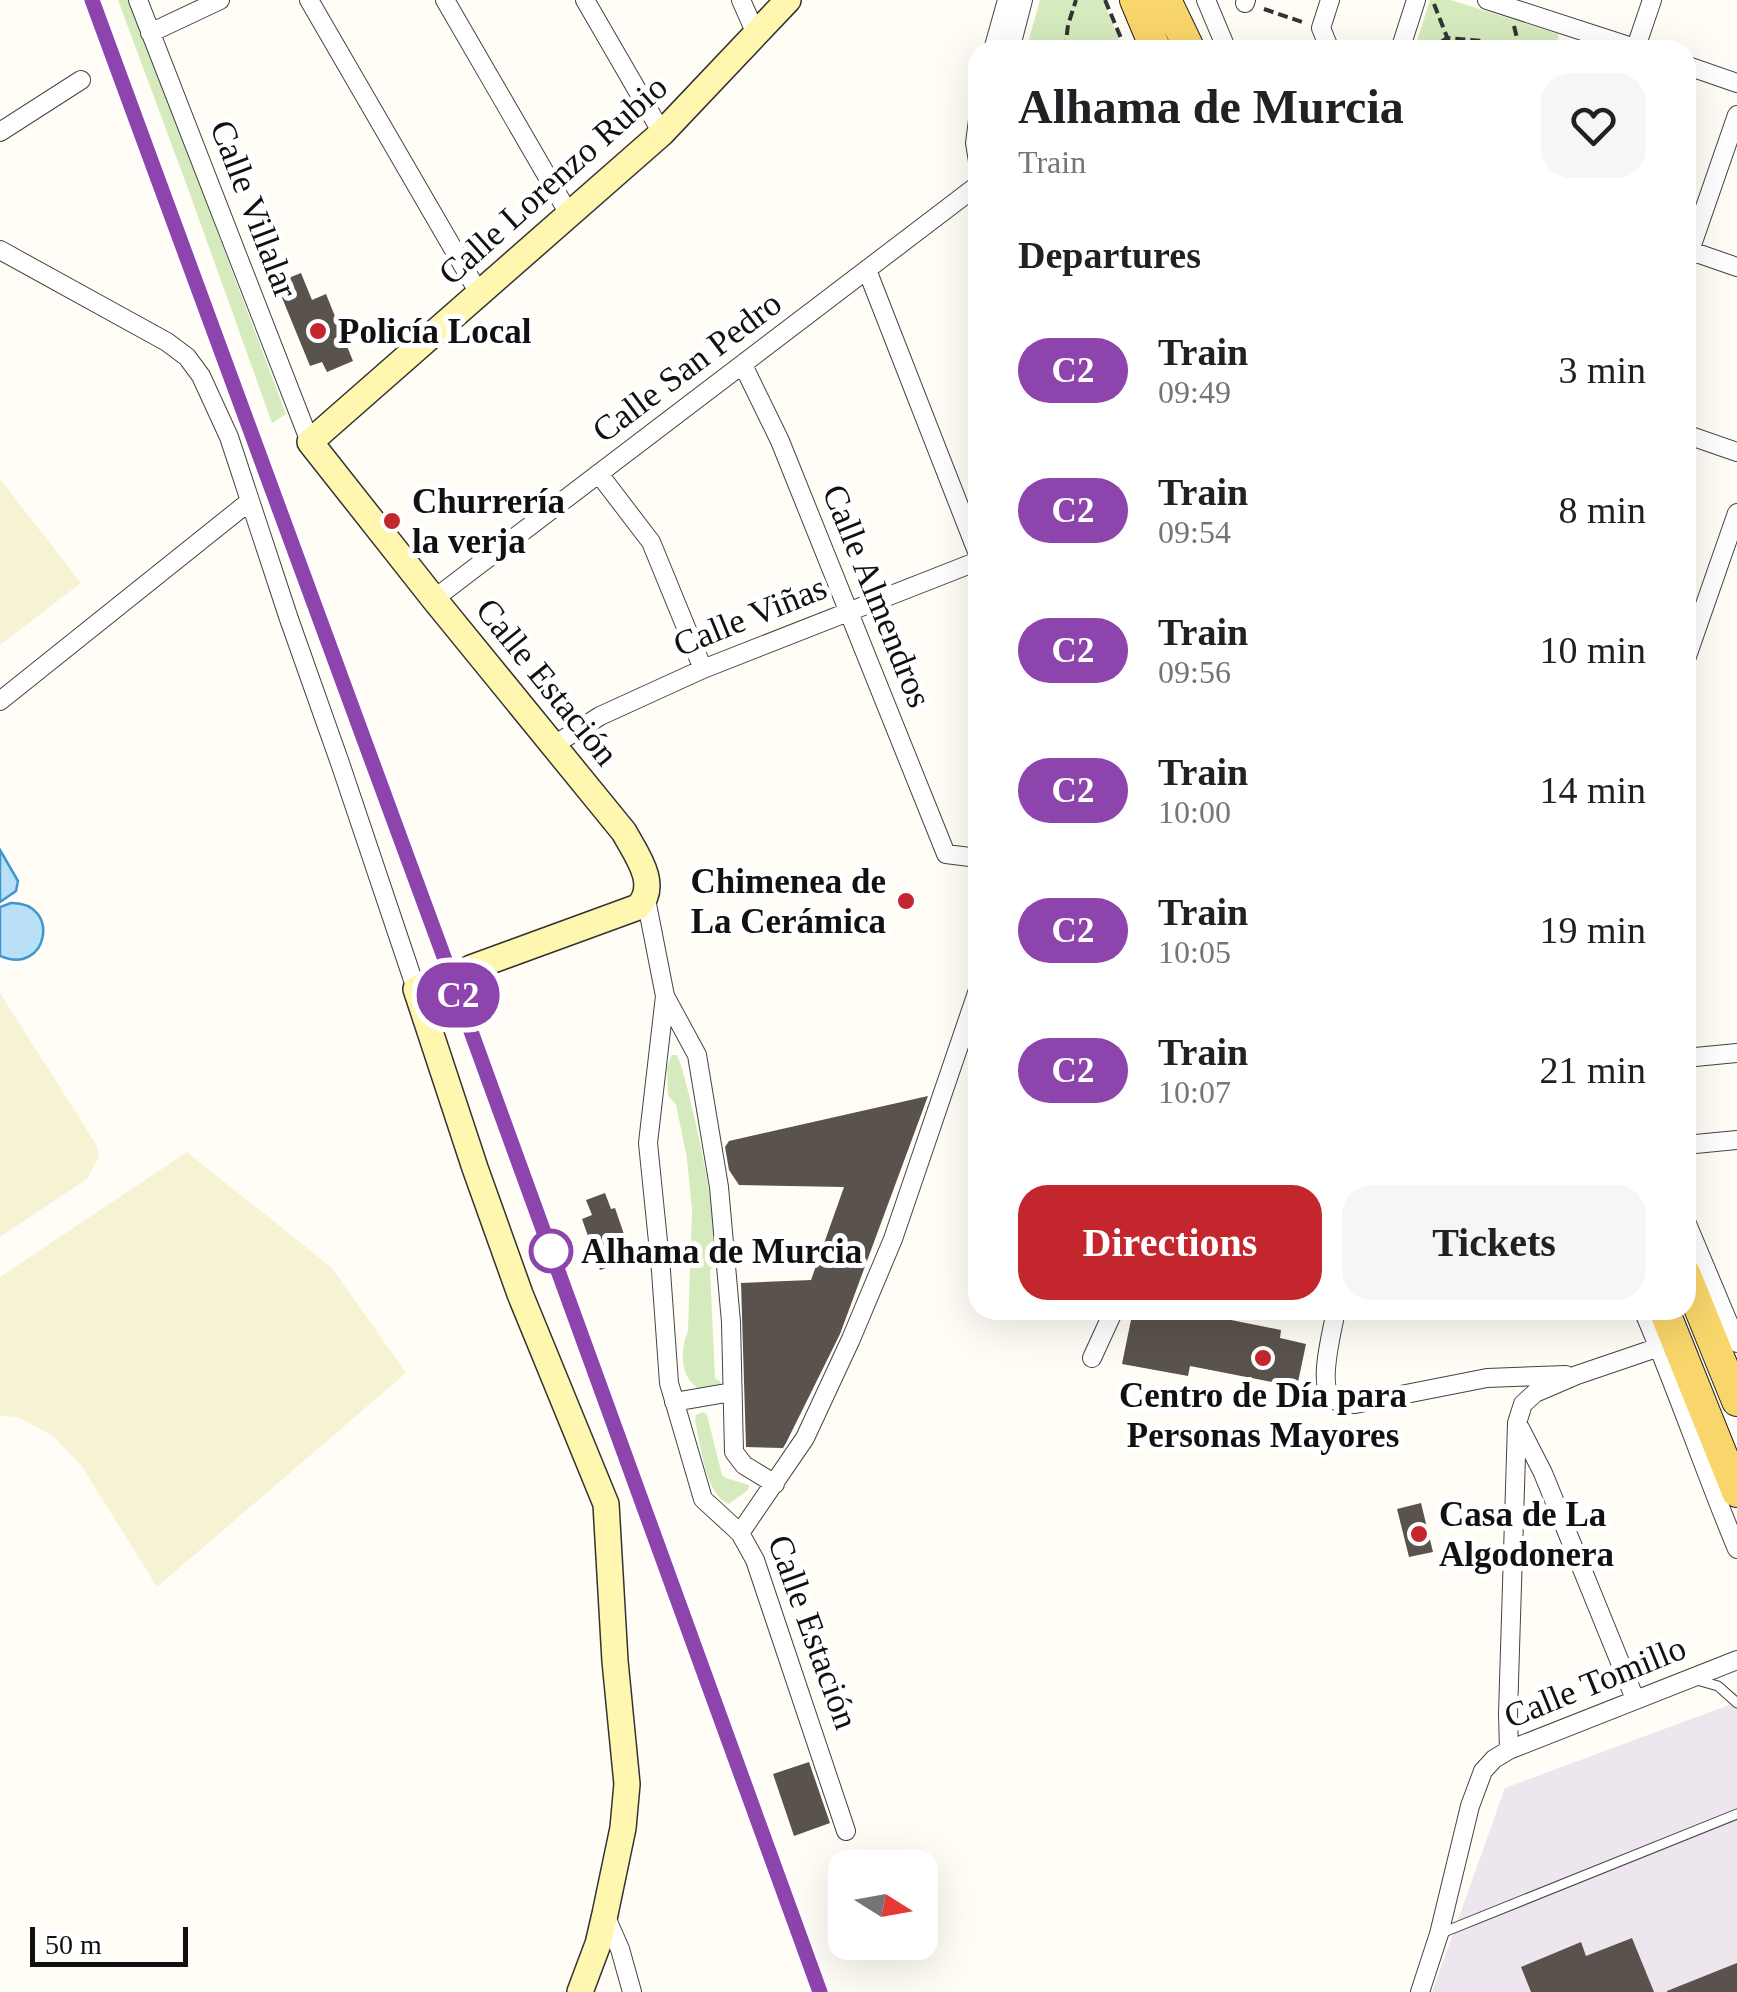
<!DOCTYPE html>
<html lang="en">
<head>
<meta charset="utf-8">
<style>
  body { margin:0; font-family:Georgia,serif; background:#f6f6f6; color:#202124; height:100vh; display:flex; flex-direction:column; font-size:38px; white-space:nowrap }
  * { box-sizing:border-box; margin:0 }
  p { font-size:32px; color:#757577 }
  .icon { flex:none; width:55px; height:55px; fill:none; stroke:currentColor; stroke-width:2; stroke-linecap:round; stroke-linejoin:round }
  .map { position:relative; flex:1; overflow:hidden }
  .drawer { position:absolute; left:968px; top:40px; width:728px; height:1280px; display:flex; flex-direction:column; background:#fff; border-radius:30px; box-shadow:0 10px 40px #0002 }
  .drawer>* { flex:none }
  .badge { padding:0 20px; border-radius:32px; font-size:35px; line-height:65px }
  .needle { width:65px; rotate:101deg }
  .tools { position:absolute; left:828px; top:1850px; display:grid; gap:20px }
  .tools a { display:grid; place-items:center; width:110px; height:110px; border-radius:20px; background:#fff; box-shadow:0 10px 40px #0002; font-size:50px }
  .scale { position:absolute; left:30px; bottom:25px; width:158px; box-sizing:border-box; padding-left:10px; border:5px solid #111; border-top:0; font-size:28px; line-height:35px; white-space:nowrap; color:#111; -webkit-text-stroke:8px #fff; paint-order:stroke }
  .map>.badge { position:absolute; translate:-50% -50%; box-shadow:0 0 0 5px #fff }
  h2 { padding:0 50px; font-size:38px; line-height:90px }
  .round { display:grid; place-items:center; flex:none; width:105px; height:105px; border-radius:30px; background:#f6f6f6 }
  .summary { display:flex; align-items:center; justify-content:space-between; height:170px; padding:0 50px }
  h1 { font-size:48px; font-weight:600; line-height:75px }
  .action { display:flex; gap:20px; margin-top:auto; padding:20px 50px }
  .action a { flex:1; height:115px; border-radius:30px; background:#c4262e; color:#fff; font-size:40px; font-weight:600; line-height:115px; text-align:center }
  .action a+a { background:#f6f6f6; color:#202124 }
  ul { padding:0; list-style:none }
  li { display:flex; align-items:center; gap:30px; height:140px; padding:0 50px }
  li div { flex:1 }
  li b { display:block; font-size:38px }
  li em { font-style:normal }
  li .badge { min-width:110px; font-weight:700; text-align:center }
  .map>svg:first-child { display:block }
  .industrial { fill:#eee6ef }
  .farmland { fill:#f6f3d4 }
  .green { fill:#d5ebbd }
  .water { fill:#b9e0f7; stroke:#3f96cf; stroke-width:2.5 }
  .building { fill:#5a524d }
  .lines { fill:none; stroke-linecap:round; stroke-linejoin:round }
  .secondary-tunnel { stroke:#dbdad3; stroke-width:25; stroke-dasharray:25 12; stroke-linecap:butt }
  .lane-casing { stroke:#444; stroke-width:11 }
  .street-casing { stroke:#444; stroke-width:20 }
  .secondary-casing { stroke:#333; stroke-width:28 }
  .primary-casing { stroke:#222; stroke-width:32 }
  .path { stroke:#333; stroke-width:4; stroke-dasharray:10 5; stroke-linecap:butt }
  .lane { stroke:#fff; stroke-width:9 }
  .street { stroke:#fff; stroke-width:18 }
  .secondary { stroke:#fff6b0; stroke-width:25 }
  .primary { stroke:#f9d66b; stroke-width:30 }
  .line-casing { stroke:#fff; stroke-width:22 }
  .line { stroke:#8e44ad; stroke-width:15 }
  .poi-dot { fill:#c4262e; stroke:#fff; stroke-width:4 }
  .stop-dot { fill:#fff; stroke:#8e44ad; stroke-width:5 }
  .labels { text-anchor:middle; dominant-baseline:central; stroke-width:10; stroke-linejoin:round; paint-order:stroke }
  .street-label { font-size:35px; fill:#111; stroke:#fff }
  .poi-label { font-size:35px; font-weight:bold; fill:#111; stroke:#fff; text-anchor:start }
  .stop-label { font-size:35px; font-weight:bold; fill:#111; stroke:#fff; text-anchor:start }
</style>
</head>
<body>
<div class="map">
<svg width="1737" height="1992" viewBox="0 0 1737 1992">
  <rect width="100%" height="100%" fill="#fffdf5"/>
  <path class="industrial" d="M 1737,1702 L 1737,1992 L 1432,1992 L 1505,1788 Z"/>
  <path class="farmland" d="M 0,479 L 81,583 L 0,645 Z
    M 0,993 L 96,1144 L 99,1156 L 87,1179 L 0,1237 Z
    M 187,1152 L 332,1268 L 406,1373 L 157,1587 L 81,1465 L 53,1436 L 18,1417 L 0,1416 L 0,1277 Z"/>
  <path class="green" d="M 118,0 L 130,0 L 286,414 L 272,423 L 190,194 Z
    M 1040,0 L 1103,0 L 1123,50 L 1026,50 Z
    M 1430,0 L 1451,0 L 1558,34 L 1559,50 L 1414,50 Z
    M 672,1055 L 677,1055 C 685,1074 689,1096 694,1116 C 705,1164 714,1214 719,1263 L 710,1270 L 715,1378 L 721,1382 L 719,1386 L 703,1391 C 680,1381 679,1352 688,1331 L 692,1210 L 687,1158 L 676,1105 L 668,1095 L 667,1067 Z
    M 703,1412 L 707,1415 L 722,1475 L 726,1478 L 749,1485 L 748,1490 L 729,1504 C 705,1495 701,1445 695,1421 L 696,1415 Z"/>
  <path class="water" d="M 0,850 L 18,881 L 16,891 L 0,902 Z
    M 11,903 C 62,902 48,977 0,956 L 0,907 Z"/>
  <path class="building" d="M 301,273 L 312,300 L 326,294 L 353,361 L 327,372 L 322,362 L 310,366 L 276,283 Z
    M 928,1096 L 840,1334 L 786,1443 L 783,1448 L 746,1447 L 741,1283 L 811,1280 L 844,1187 L 739,1185 L 729,1170 L 725,1147 L 729,1141 Z
    M 605,1193 L 611,1209 L 615,1208 L 627,1243 L 616,1248 L 621,1263 L 600,1270 L 582,1219 L 592,1215 L 586,1200 Z
    M 1133,1310 L 1202,1310 L 1201,1314 L 1281,1330 L 1280,1338 L 1306,1344 L 1297,1387 L 1190,1366 L 1188,1376 L 1122,1364 Z
    M 1421,1503 L 1433,1552 L 1409,1557 L 1397,1509 Z
    M 809,1762 L 830,1823 L 794,1836 L 773,1774 Z
    M 1632,1938 L 1654,1992 L 1531,1992 L 1521,1967 L 1581,1942 L 1586,1956 Z
    M 1737,1963 L 1737,1992 L 1667,1992 L 1667,1991 Z"/>
  <g class="lines">
    <path class="secondary-tunnel" d="M 436,981 L 471,968"/>
    <defs>
      <path id="lane" d="M 1697,1680 L 1718,1686 L 1737,1703
        M 1439,1934 L 1737,1814"/>
      <path id="street" d="M 138,0 L 310,442
        M 309,0 L 480,295
        M 445,0 L 569,214
        M 585,0 L 662,133
        M 741,0 L 756,34
        M 1206,0 L 1227,50
        M 1330,0 L 1321,28 L 1330,50
        M 1487,0 L 1641,50
        M 1245,3 L 1246,0
        M 150,33 L 220,0
        M 993,50 L 1007,0
        M 1010,50 L 1023,0
        M 1400,50 L 1416,0
        M 1635,50 L 1652,0
        M 1685,65 L 1737,83
        M 978,120 L 975,143 L 978,161
        M 0,132 L 81,80
        M 1685,249 L 1737,267
        M 0,250 L 167,342 L 187,357 L 201,376 L 229,437 L 289,619 L 340,763 L 416,989
        M 1685,265 L 1737,115
        M 867,270 L 978,554
        M 743,365 L 780,441 L 946,854 L 978,858
        M 1685,434 L 1737,452
        M 599,474 L 651,542 L 703,669
        M 434,599 L 978,185
        M 1685,662 L 1737,513
        M 0,701 L 250,501
        M 554,745 L 600,716 L 703,669 L 978,561
        M 646,899 L 665,996 L 648,1143 L 661,1271 L 669,1383 L 703,1499 L 740,1533 L 755,1560 L 846,1831
        M 665,996 L 697,1055 L 719,1187 L 731,1322 L 734,1452 L 744,1465 L 775,1484
        M 1685,1058 L 1737,1053
        M 1685,1145 L 1737,1140
        M 1685,1219 L 1737,1343
        M 1336,1310 C 1333,1329 1317,1384 1332,1398 C 1338,1404 1347,1404 1355,1404 L 1487,1378 L 1566,1375
        M 1643,1310 C 1677,1389 1704,1470 1737,1549
        M 1092,1358 L 1114,1310
        M 674,1402 L 732,1392
        M 1520,1428 L 1543,1473 L 1635,1699
        M 740,1533 L 805,1438 L 851,1339 L 893,1239 L 978,990
        M 1509,1750 L 1508,1714 L 1517,1423 L 1523,1404 L 1535,1393 L 1577,1375 L 1677,1341
        M 605,1915 L 620,1949 L 632,1992
        M 1420,1992 L 1439,1934 L 1470,1806 L 1483,1771 L 1494,1759 L 1509,1750 L 1737,1660"/>
      <path id="secondary" d="M 471,968 L 638,907 C 660,885 636,854 624,832 L 434,599 L 310,442 L 662,133 L 788,0
        M 436,981 L 416,989 L 475,1168 L 520,1294 L 606,1504 L 615,1661 L 627,1784 L 623,1828 L 605,1914 L 598,1944 L 580,1992"/>
      <path id="primary" d="M 1135,0 L 1156,50
        M 1166,0 L 1190,50
        M 1685,1273 L 1737,1401
        M 1664,1310 L 1737,1492"/>
    </defs>
    <use href="#lane" class="lane-casing"/>
    <use href="#street" class="street-casing"/>
    <use href="#secondary" class="secondary-casing"/>
    <use href="#primary" class="primary-casing"/>
    <path class="path" d="M 1105,0 L 1126,50
      M 1434,4 L 1447,37
      M 1264,9 L 1302,22
      M 1514,26 L 1520,50
      M 1065,50 L 1068,25 L 1076,0
      M 1429,50 L 1447,38 L 1482,41 L 1496,50"/>
    <use href="#lane" class="lane"/>
    <use href="#street" class="street"/>
    <use href="#secondary" class="secondary"/>
    <use href="#primary" class="primary"/>
  </g>
  <g class="lines">
    <defs>
      <path id="line" d="M 92,0 L 444,957 L 820,1992"/>
    </defs>
    <use href="#line" class="line-casing"/>
    <use href="#line" class="line"/>
  </g>
  <g class="poi-dot">
    <circle cx="318" cy="331" r="10"/>
    <circle cx="392" cy="521" r="10"/>
    <circle cx="906" cy="901" r="10"/>
    <circle cx="1263" cy="1358" r="10"/>
    <circle cx="1419" cy="1534" r="10"/>
  </g>
  <circle class="stop-dot" cx="551" cy="1251" r="20"/>
  <g class="labels">
    <g class="street-label">
      <text transform="translate(553 180) rotate(-42)">Calle Lorenzo Rubio</text>
      <text transform="translate(254 209) rotate(69)">Calle Villalar</text>
      <text transform="translate(687 367) rotate(-37)">Calle San Pedro</text>
      <text transform="translate(877 596) rotate(68)">Calle Almendros</text>
      <text transform="translate(750 616) rotate(-22)">Calle Viñas</text>
      <text transform="translate(547 682) rotate(51)">Calle Estación</text>
      <text transform="translate(813 1632) rotate(70)">Calle Estación</text>
      <text transform="translate(1595 1682) rotate(-22)">Calle Tomillo</text>
    </g>
    <g class="poi-label">
      <text x="338" y="331">Policía Local</text>
      <text x="412" y="501">Churrería<tspan x="412" dy="40">la verja</tspan></text>
      <text x="886" y="881" text-anchor="end">Chimenea de<tspan x="886" dy="40">La Cerámica</tspan></text>
      <text x="1263" y="1395" text-anchor="middle">Centro de Día para<tspan x="1263" dy="40">Personas Mayores</tspan></text>
      <text x="1439" y="1514">Casa de La<tspan x="1439" dy="40">Algodonera</tspan></text>
    </g>
    <g class="stop-label">
      <text x="581" y="1251">Alhama de Murcia</text>
    </g>
  </g>
</svg>
<div class="tools">
<a><svg class="needle" viewBox="-14 -14 28 28"><path d="M0-13l5 13h-10z" fill="#e53935"/><path d="M0 13l5-13h-10z" fill="#757577"/></svg></a>
</div>
<div class="scale">50 m</div>
<b class="badge" style="left:458px;top:995px;background:#8e44ad;color:#fff">C2</b>
<section class="drawer">
<div class="summary"><div><h1>Alhama de Murcia</h1><p>Train</p></div><a class="round"><svg class="icon" aria-label="heart" viewBox="0 0 24 24"><path d="M12 20l-8-8c-3-5 5-10 8-4 3-6 11-1 8 4z"/></svg></a></div>
<h2>Departures</h2>
<ul>
<li><span class="badge" style="background:#8e44ad;color:#fff">C2</span><div><b>Train</b><p>09:49</p></div><em>3 min</em></li>
<li><span class="badge" style="background:#8e44ad;color:#fff">C2</span><div><b>Train</b><p>09:54</p></div><em>8 min</em></li>
<li><span class="badge" style="background:#8e44ad;color:#fff">C2</span><div><b>Train</b><p>09:56</p></div><em>10 min</em></li>
<li><span class="badge" style="background:#8e44ad;color:#fff">C2</span><div><b>Train</b><p>10:00</p></div><em>14 min</em></li>
<li><span class="badge" style="background:#8e44ad;color:#fff">C2</span><div><b>Train</b><p>10:05</p></div><em>19 min</em></li>
<li><span class="badge" style="background:#8e44ad;color:#fff">C2</span><div><b>Train</b><p>10:07</p></div><em>21 min</em></li>
</ul>
<div class="action"><a>Directions</a><a>Tickets</a></div>
</section>
</div>
</body>
</html>
